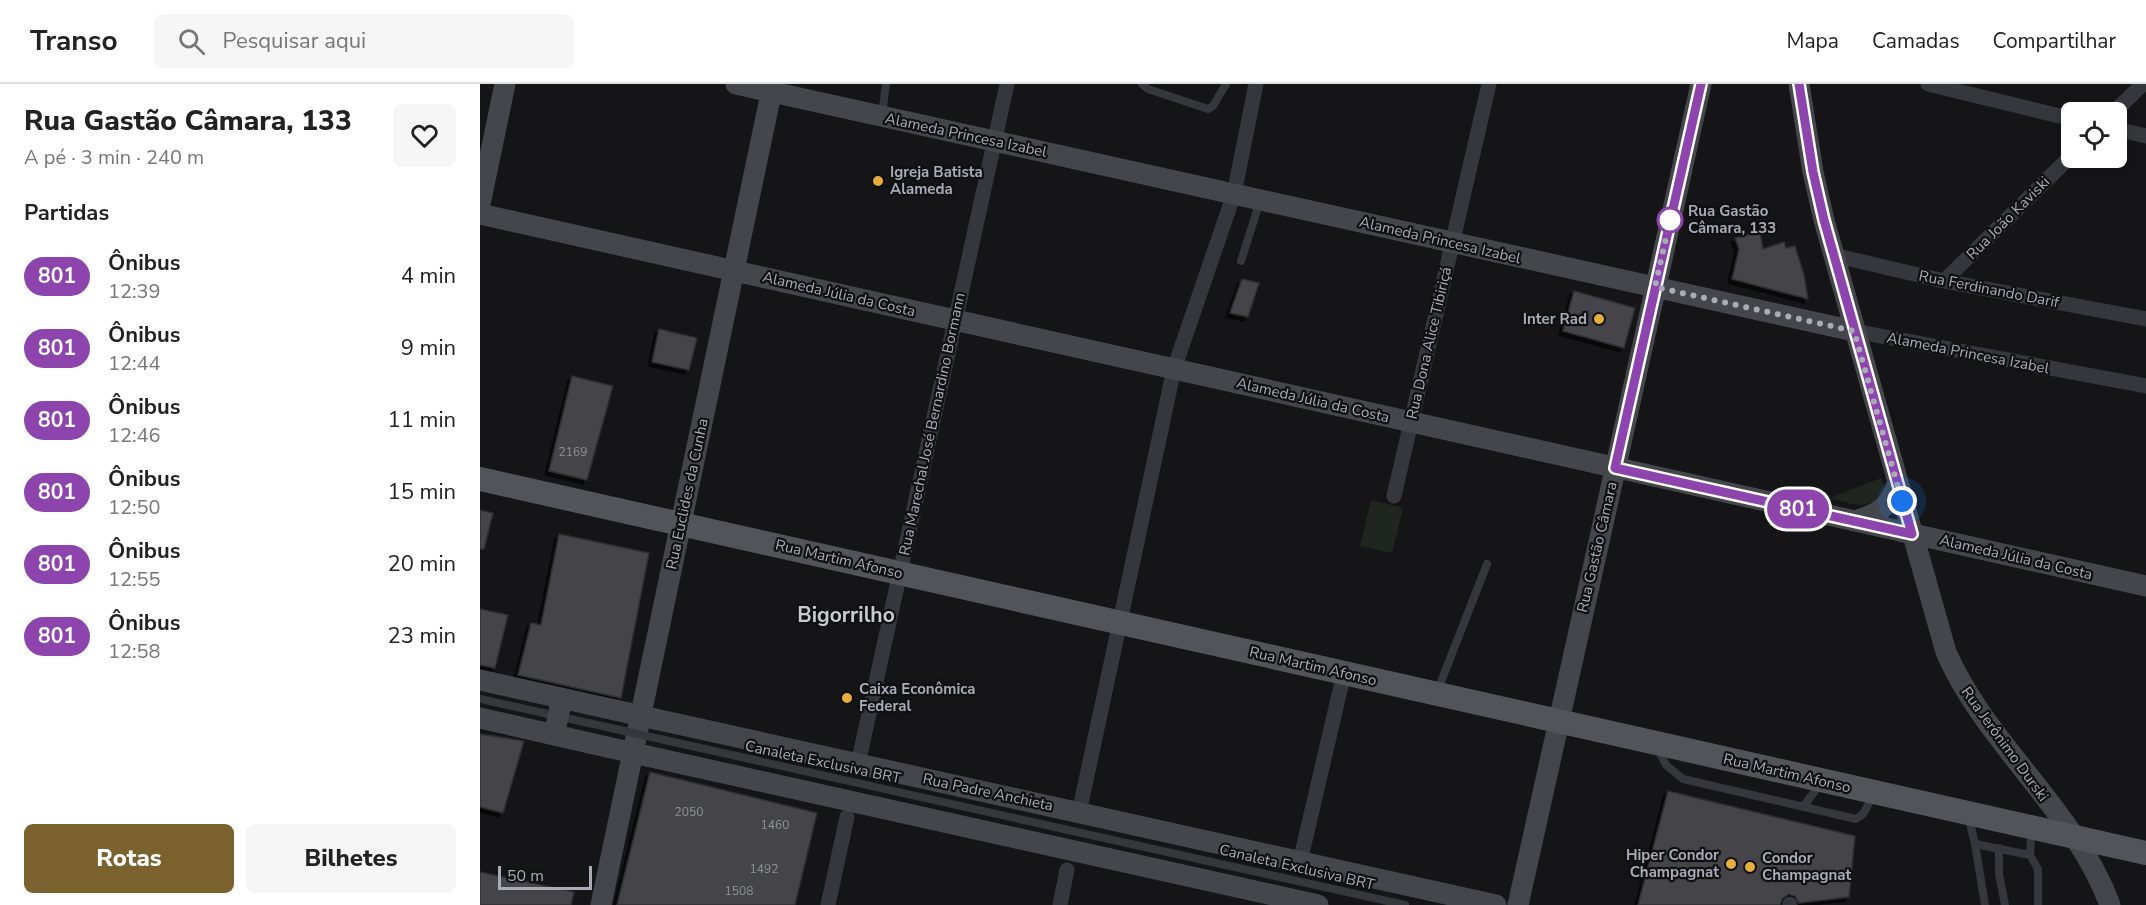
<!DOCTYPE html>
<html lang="pt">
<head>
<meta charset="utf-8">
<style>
  body { margin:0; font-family:"Nunito Sans",sans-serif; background:#f6f6f6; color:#222; height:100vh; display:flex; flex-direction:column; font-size:22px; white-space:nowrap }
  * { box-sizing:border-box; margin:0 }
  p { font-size:20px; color:#767676 }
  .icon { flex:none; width:33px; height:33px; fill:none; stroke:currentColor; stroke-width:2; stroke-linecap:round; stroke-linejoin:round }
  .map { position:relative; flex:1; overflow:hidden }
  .sheet { display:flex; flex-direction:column; background:#fff; width:480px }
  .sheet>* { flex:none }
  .badge { padding:0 12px; border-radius:20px; font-size:21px; line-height:39px }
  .tools { position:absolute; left:1581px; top:18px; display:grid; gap:12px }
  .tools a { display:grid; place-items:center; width:66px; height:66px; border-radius:9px; background:#fff; box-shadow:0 3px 9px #0003; font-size:30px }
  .scale { position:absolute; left:18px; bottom:15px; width:94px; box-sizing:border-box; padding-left:6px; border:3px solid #a8acb6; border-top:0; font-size:16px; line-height:21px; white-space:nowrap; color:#a8acb6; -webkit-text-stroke:4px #101012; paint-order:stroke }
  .you { position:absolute; width:30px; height:30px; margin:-15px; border:4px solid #fff; border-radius:50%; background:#1a73e8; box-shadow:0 0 0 9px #1a73e833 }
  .map>.badge { position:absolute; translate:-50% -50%; box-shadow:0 0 0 3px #fff }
  h2 { padding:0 24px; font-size:22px; line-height:54px }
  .round { display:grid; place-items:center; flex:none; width:63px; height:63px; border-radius:9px; background:#f6f6f6 }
  .overview { display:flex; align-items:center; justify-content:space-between; height:102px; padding:0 24px }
  h1 { font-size:28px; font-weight:800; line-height:45px }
  .button { display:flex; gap:12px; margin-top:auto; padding:12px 24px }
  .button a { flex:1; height:69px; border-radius:9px; background:#7b612e; color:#fff; font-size:24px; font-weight:800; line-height:69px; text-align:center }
  .button a+a { background:#f6f6f6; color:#222 }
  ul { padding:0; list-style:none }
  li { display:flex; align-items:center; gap:18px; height:72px; padding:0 24px }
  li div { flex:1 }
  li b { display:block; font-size:22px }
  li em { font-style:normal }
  li .badge { min-width:66px; font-weight:700; text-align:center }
  header { display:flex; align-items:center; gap:36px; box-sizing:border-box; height:84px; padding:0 30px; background:#fff; border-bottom:2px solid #e0e0e0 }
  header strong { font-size:28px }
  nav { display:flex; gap:33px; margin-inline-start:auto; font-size:21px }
  .search { width:420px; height:54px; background:#f6f6f6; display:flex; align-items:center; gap:15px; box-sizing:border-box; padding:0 21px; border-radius:9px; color:#767676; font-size:22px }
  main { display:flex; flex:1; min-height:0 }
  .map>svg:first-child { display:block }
  .park { fill:#1f2620 }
  .building { fill:#44454a; stroke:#2f2f33; stroke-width:1.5; filter:url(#shadow) }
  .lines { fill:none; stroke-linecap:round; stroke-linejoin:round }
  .lane { stroke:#36373c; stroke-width:8 }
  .street { stroke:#36373c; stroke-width:15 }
  .secondary { stroke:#44464b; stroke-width:21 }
  .primary { stroke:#52545a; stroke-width:24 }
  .lane-bridge { stroke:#36373c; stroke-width:8 }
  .secondary-bridge { stroke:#44464b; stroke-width:21 }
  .line-casing { stroke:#fff; stroke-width:14 }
  .line { stroke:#8e44ad; stroke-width:9 }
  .walk { stroke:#a8acb6; stroke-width:6; stroke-dasharray:0 10.8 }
  .poi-dot { fill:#e7ae3d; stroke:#101012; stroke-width:2 }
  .stop-dot { fill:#fff; stroke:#8e44ad; stroke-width:3 }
  .labels { text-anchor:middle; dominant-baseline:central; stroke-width:4.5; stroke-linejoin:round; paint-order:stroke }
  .number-label { font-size:12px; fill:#8f929b }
  .street-label { font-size:15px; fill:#a8acb6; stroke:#101012 }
  .poi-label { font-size:15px; font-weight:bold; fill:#a8acb6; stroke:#101012; text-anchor:start }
  .stop-label { font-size:15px; font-weight:bold; fill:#a8acb6; stroke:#101012; text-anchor:start }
  .district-label { font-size:21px; font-weight:bold; fill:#c8cbd2; stroke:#101012 }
</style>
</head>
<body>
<header>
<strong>Transo</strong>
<div class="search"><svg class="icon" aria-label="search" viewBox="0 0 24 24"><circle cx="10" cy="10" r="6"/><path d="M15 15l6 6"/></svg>Pesquisar aqui</div>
<nav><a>Mapa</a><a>Camadas</a><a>Compartilhar</a></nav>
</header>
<main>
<section class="sheet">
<div class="overview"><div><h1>Rua Gastão Câmara, 133</h1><p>A pé · 3 min · 240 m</p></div><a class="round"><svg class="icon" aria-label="heart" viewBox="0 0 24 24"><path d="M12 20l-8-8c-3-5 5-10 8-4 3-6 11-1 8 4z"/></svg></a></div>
<h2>Partidas</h2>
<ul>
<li><span class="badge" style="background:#8e44ad;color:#fff">801</span><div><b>Ônibus</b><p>12:39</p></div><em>4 min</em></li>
<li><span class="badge" style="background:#8e44ad;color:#fff">801</span><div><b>Ônibus</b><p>12:44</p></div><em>9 min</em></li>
<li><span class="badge" style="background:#8e44ad;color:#fff">801</span><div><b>Ônibus</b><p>12:46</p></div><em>11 min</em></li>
<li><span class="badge" style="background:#8e44ad;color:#fff">801</span><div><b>Ônibus</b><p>12:50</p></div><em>15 min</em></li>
<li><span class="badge" style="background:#8e44ad;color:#fff">801</span><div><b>Ônibus</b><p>12:55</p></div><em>20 min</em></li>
<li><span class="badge" style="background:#8e44ad;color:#fff">801</span><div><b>Ônibus</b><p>12:58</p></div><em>23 min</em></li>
</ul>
<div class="button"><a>Rotas</a><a>Bilhetes</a></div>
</section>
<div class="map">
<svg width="1666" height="821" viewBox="0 0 1666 821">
  <defs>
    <filter id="shadow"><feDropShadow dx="-4" dy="4" stdDeviation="0" flood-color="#0009"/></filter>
  </defs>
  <rect width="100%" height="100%" fill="#151517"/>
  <path class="park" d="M 1401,394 L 1405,405 C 1388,429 1375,420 1350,414 Z
    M 891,416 L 923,424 L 912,469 L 880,462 Z"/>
  <path class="building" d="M 1280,148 L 1283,165 L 1304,158 L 1306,164 L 1315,162 L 1324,191 L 1328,215 L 1252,195 L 1259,165 L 1255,154 Z
    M 762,195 L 779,199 L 768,233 L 750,229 Z
    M 1094,207 L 1155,224 L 1144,264 L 1083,247 Z
    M 179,245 L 217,254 L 209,286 L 172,278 Z
    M 92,292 L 133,302 L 107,396 L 69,387 Z
    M 0,426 L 13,429 L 4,465 L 0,465 Z
    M 79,450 L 169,469 L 141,614 L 38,591 L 51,539 L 61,541 Z
    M 0,525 L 28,531 L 15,584 L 0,581 Z
    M 0,650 L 44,657 L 23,729 L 0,723 Z
    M 170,688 L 337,729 L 315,821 L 137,821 Z
    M 1188,707 L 1375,752 L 1369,813 L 1319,819 L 1315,812 L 1309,810 L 1302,815 L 1300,821 L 1158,821 Z
    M 0,788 L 94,808 L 91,821 L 0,821 Z"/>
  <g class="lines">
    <path class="lane" d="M 662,0 L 668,5 L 728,25 L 733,22 L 746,0
      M 402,31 L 406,0
      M 761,177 L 780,117
      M 957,608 L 1007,480
      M 0,615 L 131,644
      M 171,653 L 925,821
      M 1177,663 L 1186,681 L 1203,695 L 1376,735 L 1383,730 L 1393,712
      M 1323,723 L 1340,700
      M 1489,735 L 1495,760 L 1550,771 L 1551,748
      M 1495,760 L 1505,821
      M 1519,764 L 1519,790 L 1525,821
      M 1550,771 L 1558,785 L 1558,821"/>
    <path class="street" d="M 1448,0 L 1592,35
      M 1634,28 L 1663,0
      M 1636,45 L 1666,52
      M 1353,171 L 1464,197 L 1666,235
      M 1464,197 L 1592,71
      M 1374,247 L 1666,302
      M 914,412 L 1009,0
      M 378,680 L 527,0
      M 599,729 L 694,285 L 754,110 L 776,0
      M 820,778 L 864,589
      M 1310,820 L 1310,821
      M 348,821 L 367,733
      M 580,821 L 587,786"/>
    <path class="secondary" d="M 256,0 L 1374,247
      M 1319,0 L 1333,88 L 1344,136 L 1466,568 C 1506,660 1595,726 1630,821
      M 0,120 L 25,0
      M 0,130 L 1666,502
      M 1374,437 C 1397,431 1409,423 1417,401
      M 0,596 L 135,626
      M 0,634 L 127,663
      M 175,635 L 1016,821
      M 74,651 L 82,614
      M 167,672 L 838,821
      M 121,821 L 293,0
      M 1038,821 L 1221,0"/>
    <path class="primary" d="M 0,395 L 1666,769"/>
    <path class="lane-bridge" d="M 131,644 L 171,653"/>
    <path class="secondary-bridge" d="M 135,626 L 175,635
      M 127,663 L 167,672"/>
  </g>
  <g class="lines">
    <defs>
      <path id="line" d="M 1221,0 L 1135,384 L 1432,450 L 1344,136 L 1333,88 L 1319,0"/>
    </defs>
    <use href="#line" class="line-casing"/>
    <use href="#line" class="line"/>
    <path class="walk" d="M 1190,136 L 1175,203 L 1374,247 L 1422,417"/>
  </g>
  <g class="poi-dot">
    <circle cx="398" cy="97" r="6"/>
    <circle cx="1119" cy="235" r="6"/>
    <circle cx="367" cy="614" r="6"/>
    <circle cx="1251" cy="780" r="6"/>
    <circle cx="1270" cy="783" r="6"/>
  </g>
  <circle class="stop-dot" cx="1190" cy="136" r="12"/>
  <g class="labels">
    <g class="number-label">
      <text x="93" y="368">2169</text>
      <text x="209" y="728">2050</text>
      <text x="295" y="741">1460</text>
      <text x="284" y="785">1492</text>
      <text x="259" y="807">1508</text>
    </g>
    <g class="street-label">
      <text transform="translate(486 51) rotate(12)">Alameda Princesa Izabel</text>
      <text transform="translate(1528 134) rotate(-45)">Rua João Kaviski</text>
      <text transform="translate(960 156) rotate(13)">Alameda Princesa Izabel</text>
      <text transform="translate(1509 205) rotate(11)">Rua Ferdinando Darif</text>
      <text transform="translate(359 210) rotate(13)">Alameda Júlia da Costa</text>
      <text transform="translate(949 259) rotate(-77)">Rua Dona Alice Tibiriçá</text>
      <text transform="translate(1488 269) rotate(11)">Alameda Princesa Izabel</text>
      <text transform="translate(833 316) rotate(13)">Alameda Júlia da Costa</text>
      <text transform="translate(452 340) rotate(-78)">Rua Marechal José Bernardino Bormann</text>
      <text transform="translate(207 410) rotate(-78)">Rua Euclides da Cunha</text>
      <text transform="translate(1117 463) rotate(-77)">Rua Gastão Câmara</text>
      <text transform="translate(1536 473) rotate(13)">Alameda Júlia da Costa</text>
      <text transform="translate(359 475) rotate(13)">Rua Martim Afonso</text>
      <text transform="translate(833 582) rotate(13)">Rua Martim Afonso</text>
      <text transform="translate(1525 660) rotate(54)">Rua Jerônimo Durski</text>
      <text transform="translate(343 678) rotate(12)">Canaleta Exclusiva BRT</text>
      <text transform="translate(1307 689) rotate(13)">Rua Martim Afonso</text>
      <text transform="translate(508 708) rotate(12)">Rua Padre Anchieta</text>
      <text transform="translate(817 783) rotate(13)">Canaleta Exclusiva BRT</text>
    </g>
    <g class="poi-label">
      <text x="410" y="88">Igreja Batista<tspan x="410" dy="17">Alameda</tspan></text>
      <text x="1107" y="235" text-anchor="end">Inter Rad</text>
      <text x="379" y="605">Caixa Econômica<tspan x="379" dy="17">Federal</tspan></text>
      <text x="1239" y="771" text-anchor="end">Hiper Condor<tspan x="1239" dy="17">Champagnat</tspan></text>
      <text x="1282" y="774">Condor<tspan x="1282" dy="17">Champagnat</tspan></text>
    </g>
    <g class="stop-label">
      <text x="1208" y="127">Rua Gastão<tspan x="1208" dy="17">Câmara, 133</tspan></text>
    </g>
    <g class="district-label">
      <text x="366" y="531">Bigorrilho</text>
    </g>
  </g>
</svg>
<div class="tools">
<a><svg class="icon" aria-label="locate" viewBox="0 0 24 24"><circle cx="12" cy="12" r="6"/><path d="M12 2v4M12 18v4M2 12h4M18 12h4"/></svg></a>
</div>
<div class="scale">50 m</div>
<div class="you" style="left:1422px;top:417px"></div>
<b class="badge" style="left:1318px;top:425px;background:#8e44ad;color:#fff">801</b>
</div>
</main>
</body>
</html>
